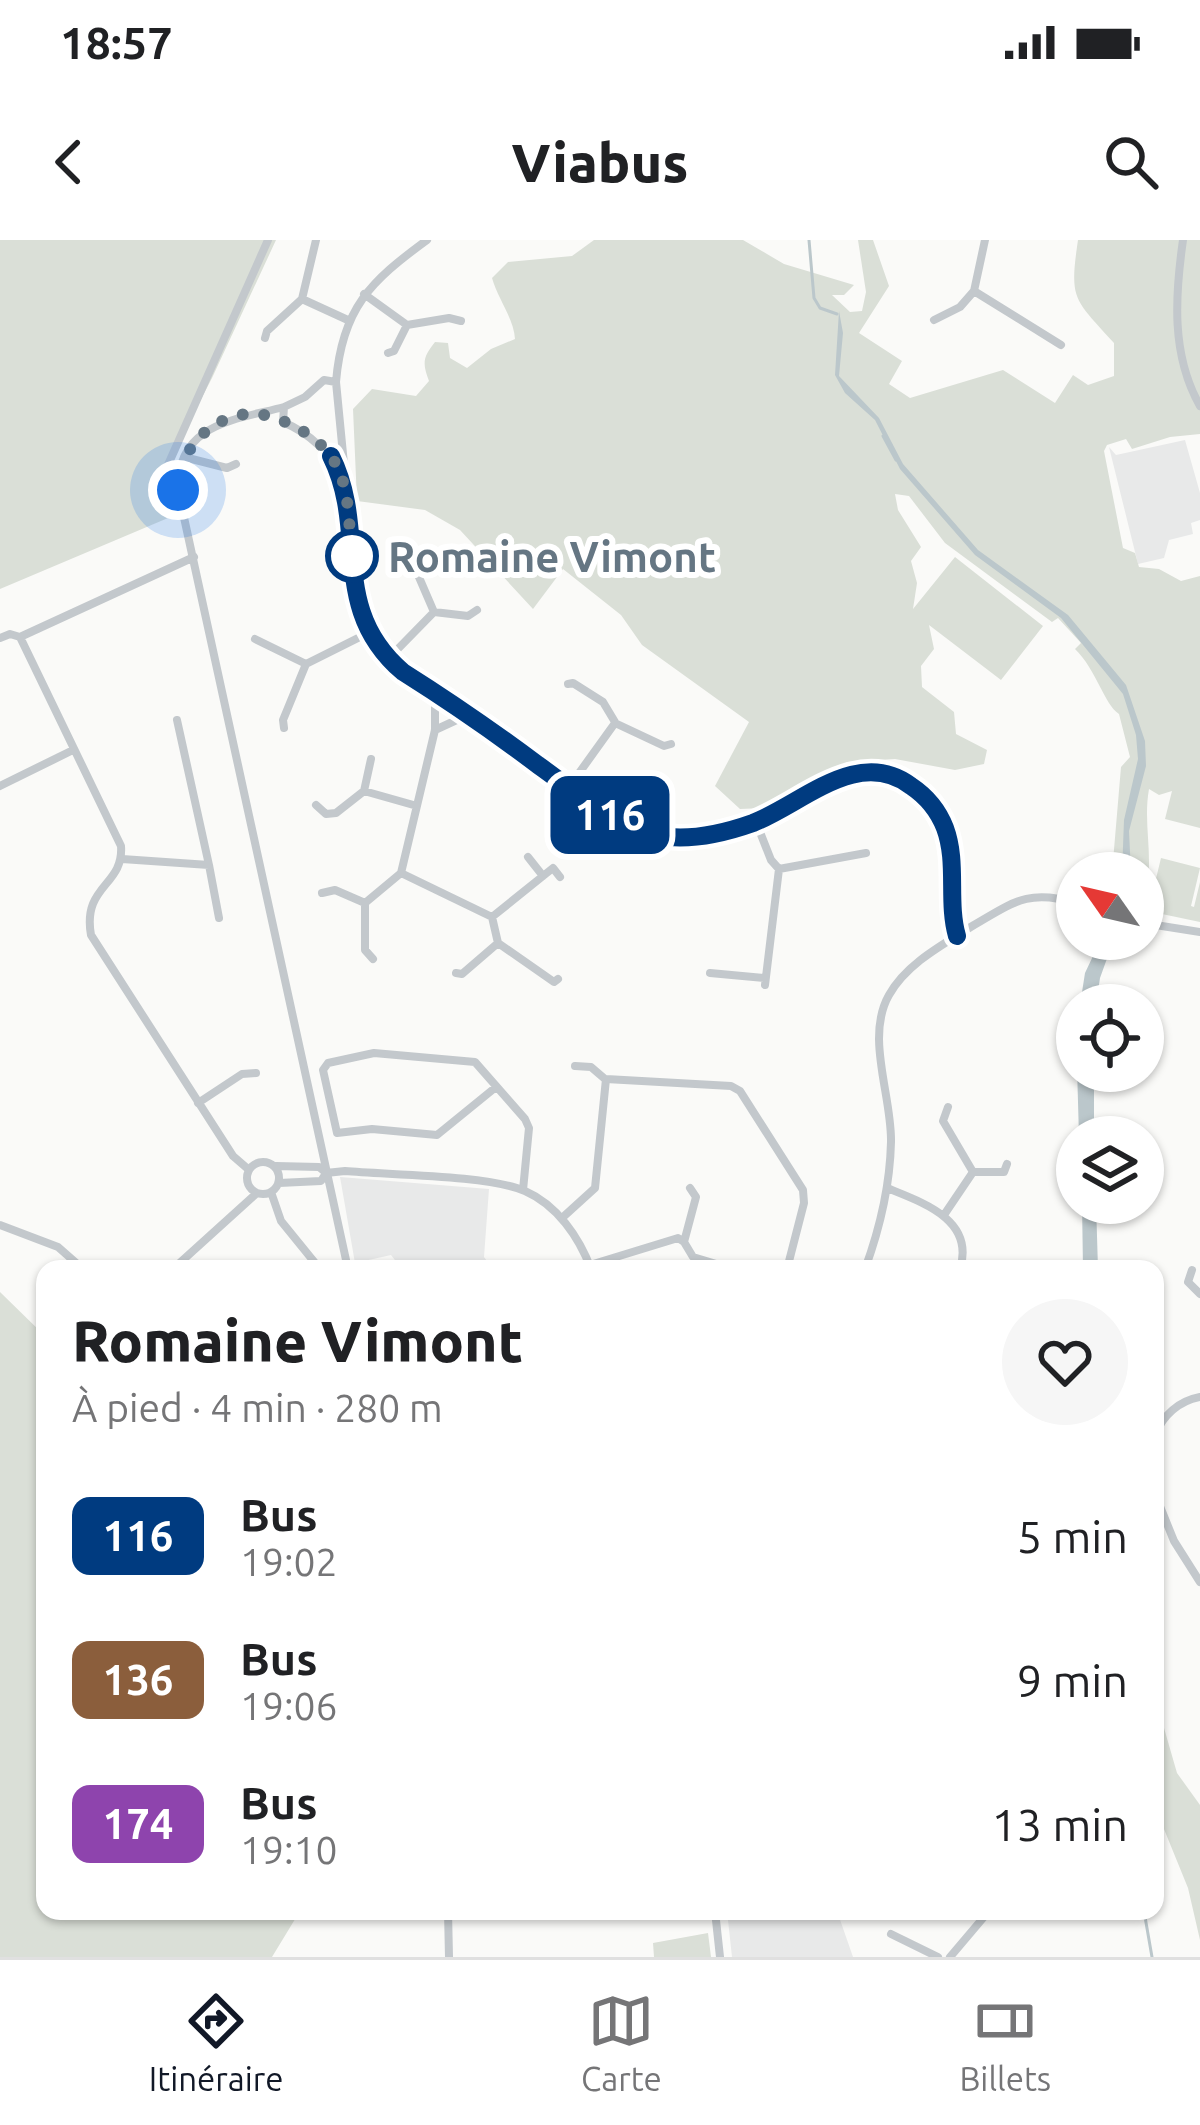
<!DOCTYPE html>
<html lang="fr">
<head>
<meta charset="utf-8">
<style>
  body { margin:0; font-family:Ubuntu,sans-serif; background:#f6f6f6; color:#202124; height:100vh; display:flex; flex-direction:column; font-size:45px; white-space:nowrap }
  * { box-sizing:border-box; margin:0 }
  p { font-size:39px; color:#757577 }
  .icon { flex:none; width:66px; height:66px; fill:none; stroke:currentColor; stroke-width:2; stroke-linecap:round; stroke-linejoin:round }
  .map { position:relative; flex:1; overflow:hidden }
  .panel { position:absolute; left:36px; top:1020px; width:1128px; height:660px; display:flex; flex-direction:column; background:#fff; border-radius:24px; box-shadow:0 3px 9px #0004 }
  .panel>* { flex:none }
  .badge { padding:0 24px; border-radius:18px; font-size:42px; line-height:78px }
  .needle { width:78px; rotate:304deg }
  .buttons { position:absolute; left:1056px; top:612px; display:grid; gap:24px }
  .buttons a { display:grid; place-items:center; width:108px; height:108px; border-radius:50%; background:#fff; box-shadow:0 3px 9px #0004; font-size:60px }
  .you { position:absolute; width:60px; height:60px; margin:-30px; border:9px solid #fff; border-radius:50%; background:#1a73e8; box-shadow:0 0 0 18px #1a73e833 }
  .map>.badge { position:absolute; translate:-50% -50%; box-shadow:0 0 0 6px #fff }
  .round { display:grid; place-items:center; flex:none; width:126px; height:126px; border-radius:63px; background:#f6f6f6 }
  .headline { display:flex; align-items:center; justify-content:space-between; height:204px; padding:0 36px }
  h1 { font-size:57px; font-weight:800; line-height:90px }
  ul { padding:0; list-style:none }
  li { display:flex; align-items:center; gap:36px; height:144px; padding:0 36px }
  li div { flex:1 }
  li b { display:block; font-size:45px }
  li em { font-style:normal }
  li .badge { min-width:132px; font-weight:700; text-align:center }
  .status { display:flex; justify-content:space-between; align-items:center; height:84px; padding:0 60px; background:#fff; direction:ltr }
  .status svg { height:33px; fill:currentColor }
  header { display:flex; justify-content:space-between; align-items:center; height:156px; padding:0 36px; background:#fff; font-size:54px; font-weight:800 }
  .dock { display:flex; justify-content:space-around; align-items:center; height:168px; border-top:3px solid #e0e0e0; background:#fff; font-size:33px; color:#757577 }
  .dock a { display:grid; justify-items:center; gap:6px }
  .dock .selected { color:#111827 }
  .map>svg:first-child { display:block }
  .built { fill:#e8e9e9 }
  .green { fill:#dadfd7 }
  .water { fill:#bbc7cb }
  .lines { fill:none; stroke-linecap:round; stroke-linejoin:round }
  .stream { stroke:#bbc7cb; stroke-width:3 }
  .minor { stroke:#c3c8cc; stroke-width:8 }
  .line-casing { stroke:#fff; stroke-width:27 }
  .line { stroke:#003b80; stroke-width:18 }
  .walk { stroke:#657683; stroke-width:12; stroke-dasharray:0 21.6 }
  .stop-dot { fill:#fff; stroke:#003b80; stroke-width:6 }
  .labels { text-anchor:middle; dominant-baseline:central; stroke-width:12; stroke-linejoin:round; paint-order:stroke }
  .stop-label { font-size:42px; font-weight:bold; fill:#657683; stroke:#fff; text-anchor:start }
</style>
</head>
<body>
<div class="status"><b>18:57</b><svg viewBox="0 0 49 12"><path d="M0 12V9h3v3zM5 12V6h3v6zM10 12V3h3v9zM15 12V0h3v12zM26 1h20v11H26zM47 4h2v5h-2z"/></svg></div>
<header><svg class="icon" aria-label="back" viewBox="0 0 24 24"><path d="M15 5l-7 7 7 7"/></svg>Viabus<svg class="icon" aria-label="search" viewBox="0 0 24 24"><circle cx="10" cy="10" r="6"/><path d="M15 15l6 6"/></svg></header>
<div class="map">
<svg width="1200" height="1717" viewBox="0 0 1200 1717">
  <rect width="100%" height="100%" fill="#fafaf8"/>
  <path class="built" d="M 1185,200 L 1200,253 L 1200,280 L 1191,283 L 1193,294 L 1169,300 L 1164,318 L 1138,324 L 1109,207 L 1116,215 Z
    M 340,937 L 489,949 L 484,1017 L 493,1029 L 402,1029 L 391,1015 L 355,1023 Z
    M 727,1671 L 837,1671 L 853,1717 L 732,1717 Z"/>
  <path class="green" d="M 0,0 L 276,0 L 212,138 L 156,246 L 168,278 L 0,349 Z
    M 594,0 L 743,0 L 784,24 L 854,45 L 844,55 L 832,55 L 850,72 L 862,71 L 866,52 L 858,0 L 873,0 L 889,46 L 859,93 L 902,121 L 889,144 L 910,158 L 1003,130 L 1055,163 L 1073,135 L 1088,145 L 1114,136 L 1114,103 C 1074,58 1069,61 1078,0 L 1200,0 L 1200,194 L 1170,197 L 1132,209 L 1126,199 L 1107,205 L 1104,211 L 1123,308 L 1135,313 L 1139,327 L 1159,329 L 1181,341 L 1200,336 L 1200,588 L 1165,579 L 1172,551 L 1159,555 L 1149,549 C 1143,583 1153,612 1147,648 L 1153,651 L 1161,618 L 1200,628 L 1191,666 L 1194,667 L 1200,642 L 1200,682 L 1143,670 L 1143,633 L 1112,633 L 1121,527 L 1130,517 L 1119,474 C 1104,464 1096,429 1075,409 L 1081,403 L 1058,378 L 1052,382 L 945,303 L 909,256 L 895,254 L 898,270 L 921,307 L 911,321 L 917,343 L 913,369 L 955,317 L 1043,386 L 1001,440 L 929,385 L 934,409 L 921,426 L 922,447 L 954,472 L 956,494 L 987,510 L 984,524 L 955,530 L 895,519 L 847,522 L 766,568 L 740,569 L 715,546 L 749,482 L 642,405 L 621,375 L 563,329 L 533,369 L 460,290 L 425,270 L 357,261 L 353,169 L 372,149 L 416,156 L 429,141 C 422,123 423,117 435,102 L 448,103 L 450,118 L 467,128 L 491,109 L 515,99 C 514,79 498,59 492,38 L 508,22 L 572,16 Z
    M 0,1052 L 45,1096 L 45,1671 L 300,1671 L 272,1717 L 0,1717 Z
    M 1155,1469 L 1162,1481 L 1177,1533 L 1200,1565 L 1200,1700 L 1188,1648 L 1155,1567 Z
    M 708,1693 L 711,1717 L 654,1717 L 653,1703 Z"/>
  <path class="water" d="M 839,71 L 843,93 L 839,136 L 879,178 L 903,224 L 978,310 L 1068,375 L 1126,445 L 1145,501 L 1146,526 L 1129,591 L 1131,633 L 1122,633 L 1124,580 L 1138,519 L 1136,495 L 1123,454 L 1061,378 L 975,315 L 900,229 L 875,180 L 845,153 L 835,135 Z
    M 1101,699 L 1114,699 L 1100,738 L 1096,765 L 1080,765 L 1085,733 Z
    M 1077,827 L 1077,831 L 1094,831 L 1094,897 L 1079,897 Z
    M 1082,963 L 1096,963 L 1098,1029 L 1083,1029 Z"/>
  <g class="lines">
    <path class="stream" d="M 809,0 L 814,58 L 820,68 L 837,74
      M 883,196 L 896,220
      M 1144,1671 L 1152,1717"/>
    <path class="minor" d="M 316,0 L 302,59 L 350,81
      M 985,0 L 974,51 L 1061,105
      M 1183,0 C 1175,56 1171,115 1200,166
      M 364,54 L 407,85 L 449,78 L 461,81
      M 934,80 L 960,67 L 974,51
      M 265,98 L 267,91 L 302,59
      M 388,113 L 394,111 L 407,85
      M 336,142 C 342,68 371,41 427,0
      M 284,167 C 235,180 177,183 178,250 L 348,1029
      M 343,214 L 358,367 L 378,408 L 403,432 C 447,460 489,489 531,519 C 568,546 609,584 655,595 C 688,602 722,594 753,583 C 802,564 858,506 911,545 C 926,556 938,570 945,588 C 958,623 948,661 957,696
      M 331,216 L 343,214 L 336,142 L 324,140 L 305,157 L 284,167 L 283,182 C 311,194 329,212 343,239
      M 184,217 L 227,228 L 236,224
      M 179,257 L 165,250 L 163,236 L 268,0
      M 412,321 L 434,372
      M 20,397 L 121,606 C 124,646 82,645 91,695 L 233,916 L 248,929
      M 0,398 L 10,394 L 20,397 L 194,317
      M 255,399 L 306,424
      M 388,419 L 434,372 L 468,376 L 477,370
      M 568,444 L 573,443 L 603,462 L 615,482
      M 435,452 L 435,490 L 401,633 L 492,677 L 543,636
      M 284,488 L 283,480 L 306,424 L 368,393
      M 435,490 L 461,478 L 473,481
      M 0,546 L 73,510
      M 569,547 L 615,483 L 664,506 L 671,504
      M 364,551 L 371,519
      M 316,565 L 326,574 L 336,573 L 364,551 L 417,566
      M 756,582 L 771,620 L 779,629 L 866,613
      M 528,617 L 543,636 L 553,628 L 560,637
      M 122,619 L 209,625 L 177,480
      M 209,625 L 219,678
      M 322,653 L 335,650 L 365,663
      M 492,677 L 498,703
      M 1143,683 L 1200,692
      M 498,703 L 554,742 L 558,739
      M 373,719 L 365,710 L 365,663 L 401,633
      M 456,733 L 462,734 L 498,703
      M 710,733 L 765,738
      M 765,745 L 779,629
      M 575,826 L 591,827 L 605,839
      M 496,847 L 437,895 L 372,889 L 337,893 L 323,830 L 328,823 L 374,813 L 475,822 L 525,879 L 529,888 L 523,950
      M 198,863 L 242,834 L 256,833
      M247 938a16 16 0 1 1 32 0a16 16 0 1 1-32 0Z
      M 276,926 L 319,927 L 325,932
      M 973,932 L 1004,932 L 1007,924
      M 279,943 L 321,941 L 326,933 L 345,931 C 390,935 487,935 525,951 C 557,965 579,997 591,1029
      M 690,948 L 696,957 L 684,1002 L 693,1017 L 733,1029
      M 887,948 C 924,963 975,980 960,1029
      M 271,952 L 281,981 L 320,1029
      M 944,975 L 973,932 L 943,881 L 948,867
      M 562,978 L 595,948 L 606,839 L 731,846 L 740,851 L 803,950 L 804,963 L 787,1029
      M 0,985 L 58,1007 L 83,1029
      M 590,1025 L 678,998 L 684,1002
      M 173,1029 L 257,953
      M 865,1029 C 880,988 890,945 891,902 C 892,856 865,797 889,755 C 907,723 944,704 974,685 C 1015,661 1029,649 1077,663
      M 1192,1030 L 1188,1042 L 1200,1054
      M 1155,1195 C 1163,1175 1179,1161 1200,1157
      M 1155,1254 L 1174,1301 L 1200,1342
      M 448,1671 L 449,1717
      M 715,1671 L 720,1717
      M 891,1694 L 938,1717
      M 950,1717 L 989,1671"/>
  </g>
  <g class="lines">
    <defs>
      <path id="line" d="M 331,216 C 369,292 328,368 403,432 C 449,461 494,492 538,525 C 574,550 611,585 655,595 C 688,602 722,594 753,583 C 802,564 858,506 911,546 C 926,556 938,570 945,588 C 958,623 947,661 957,696"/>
    </defs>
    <use href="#line" class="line-casing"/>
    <use href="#line" class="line"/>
    <path class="walk" d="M 178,250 C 177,209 215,171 257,174 C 282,176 316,196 330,215 C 351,242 348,284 352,316"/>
  </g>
  <circle class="stop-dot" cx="352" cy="316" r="24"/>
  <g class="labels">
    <g class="stop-label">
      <text x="388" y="316">Romaine Vimont</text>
    </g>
  </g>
</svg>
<div class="buttons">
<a><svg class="needle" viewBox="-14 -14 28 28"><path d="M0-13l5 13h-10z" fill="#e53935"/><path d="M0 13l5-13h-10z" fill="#757577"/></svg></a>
<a><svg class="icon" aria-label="locate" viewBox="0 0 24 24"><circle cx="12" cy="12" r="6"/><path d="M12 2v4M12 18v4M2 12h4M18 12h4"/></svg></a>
<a><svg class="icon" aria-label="layers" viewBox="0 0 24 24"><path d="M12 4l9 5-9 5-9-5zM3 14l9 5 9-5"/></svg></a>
</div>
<div class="you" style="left:178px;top:250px"></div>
<b class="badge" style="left:610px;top:575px;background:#003b80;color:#fff">116</b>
<section class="panel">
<div class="headline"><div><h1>Romaine Vimont</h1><p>À pied · 4 min · 280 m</p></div><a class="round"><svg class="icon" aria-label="heart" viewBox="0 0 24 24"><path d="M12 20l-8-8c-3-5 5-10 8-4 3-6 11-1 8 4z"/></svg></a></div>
<ul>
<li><span class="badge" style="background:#003b80;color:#fff">116</span><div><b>Bus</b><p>19:02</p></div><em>5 min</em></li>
<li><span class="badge" style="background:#8b5e3c;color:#fff">136</span><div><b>Bus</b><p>19:06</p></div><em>9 min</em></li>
<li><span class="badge" style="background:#8e44ad;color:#fff">174</span><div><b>Bus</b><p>19:10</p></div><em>13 min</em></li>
</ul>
</section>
</div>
<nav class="dock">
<a class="selected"><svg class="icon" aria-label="directions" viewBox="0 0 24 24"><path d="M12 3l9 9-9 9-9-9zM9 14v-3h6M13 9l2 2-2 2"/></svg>Itinéraire</a>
<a><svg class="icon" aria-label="map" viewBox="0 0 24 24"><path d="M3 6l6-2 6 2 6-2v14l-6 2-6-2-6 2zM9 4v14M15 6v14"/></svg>Carte</a>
<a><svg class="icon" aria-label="tickets" viewBox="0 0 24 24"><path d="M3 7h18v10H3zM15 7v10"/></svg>Billets</a>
</nav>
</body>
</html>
